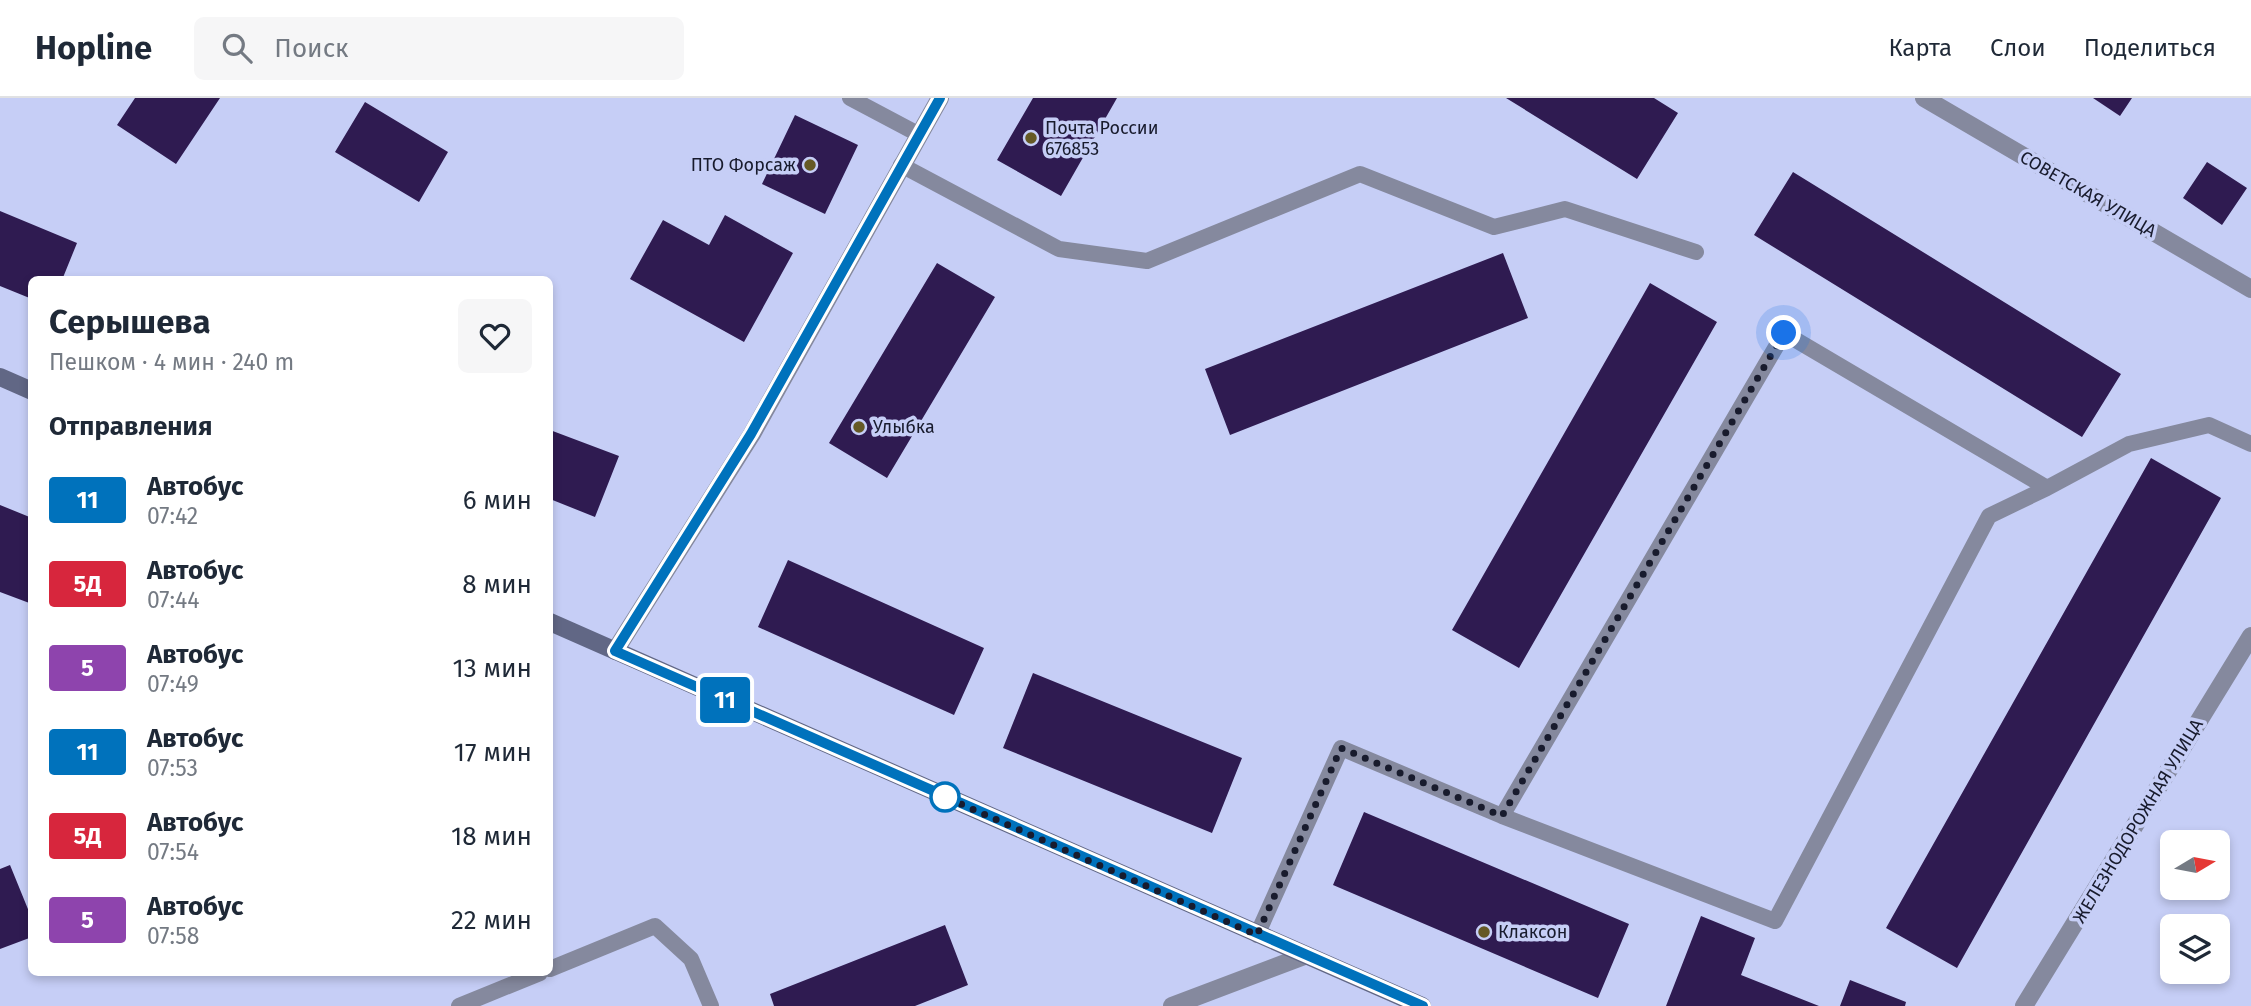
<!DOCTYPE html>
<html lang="ru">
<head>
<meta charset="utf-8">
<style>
  body { margin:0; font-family:"Fira Sans",sans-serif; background:#f6f6f7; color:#1f2937; height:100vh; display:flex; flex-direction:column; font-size:26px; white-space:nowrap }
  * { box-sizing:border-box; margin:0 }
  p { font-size:23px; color:#747a83 }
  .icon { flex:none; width:38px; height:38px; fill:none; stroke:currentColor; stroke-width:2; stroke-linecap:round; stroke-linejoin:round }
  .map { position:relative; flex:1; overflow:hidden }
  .panel { position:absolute; left:28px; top:178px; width:525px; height:700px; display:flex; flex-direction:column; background:#fff; border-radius:10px; box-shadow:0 4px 10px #0003 }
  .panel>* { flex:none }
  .badge { padding:0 14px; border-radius:5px; font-size:24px; line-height:46px }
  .needle { width:46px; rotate:80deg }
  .buttons { position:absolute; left:2160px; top:732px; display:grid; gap:14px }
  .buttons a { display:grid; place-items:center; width:70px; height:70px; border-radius:10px; background:#fff; box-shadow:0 4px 10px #0003; font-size:35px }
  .you { position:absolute; width:35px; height:35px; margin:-18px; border:5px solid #fff; border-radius:50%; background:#1a73e8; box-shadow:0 0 0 10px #1a73e833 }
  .map>.badge { position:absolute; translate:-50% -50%; box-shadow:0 0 0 4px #fff }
  h2 { padding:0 21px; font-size:26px; line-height:63px }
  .round { display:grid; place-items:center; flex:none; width:74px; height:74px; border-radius:10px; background:#f6f6f7 }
  .summary { display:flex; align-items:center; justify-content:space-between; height:119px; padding:0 21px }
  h1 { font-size:33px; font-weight:700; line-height:52px }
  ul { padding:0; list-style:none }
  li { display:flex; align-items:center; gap:21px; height:84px; padding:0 21px }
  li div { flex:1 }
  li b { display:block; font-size:26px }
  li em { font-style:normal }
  li .badge { min-width:77px; font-weight:700; text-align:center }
  header { display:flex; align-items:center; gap:42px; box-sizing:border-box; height:98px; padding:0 35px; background:#fff; border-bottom:2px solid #e0e1e3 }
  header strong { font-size:33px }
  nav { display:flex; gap:38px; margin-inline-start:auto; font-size:24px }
  .search { width:490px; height:63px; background:#f6f6f7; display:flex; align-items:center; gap:18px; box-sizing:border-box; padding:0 24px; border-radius:10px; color:#747a83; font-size:26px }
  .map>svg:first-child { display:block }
  .building { fill:#2f1b51 }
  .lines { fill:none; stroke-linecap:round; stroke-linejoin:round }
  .lane { stroke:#85899e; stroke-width:16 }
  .street { stroke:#85899e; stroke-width:18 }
  .secondary { stroke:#616785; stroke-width:18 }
  .line-casing { stroke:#fff; stroke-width:16 }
  .line { stroke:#0072bc; stroke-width:10 }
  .walk { stroke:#181b2d; stroke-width:7; stroke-dasharray:0 12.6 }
  .poi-dot { fill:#655925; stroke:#c6cef6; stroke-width:2.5 }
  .stop-dot { fill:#fff; stroke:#0072bc; stroke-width:3.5 }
  .labels { text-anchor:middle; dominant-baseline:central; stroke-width:7; stroke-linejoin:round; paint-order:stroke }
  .poi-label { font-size:18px; fill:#181b2d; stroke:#c6cef6; text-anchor:start }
  .street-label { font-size:18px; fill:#181b2d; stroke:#c6cef6 }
</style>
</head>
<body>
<header>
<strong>Hopline</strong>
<div class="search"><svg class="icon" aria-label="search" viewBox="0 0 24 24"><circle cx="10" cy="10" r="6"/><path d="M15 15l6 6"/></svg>Поиск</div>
<nav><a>Карта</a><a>Слои</a><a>Поделиться</a></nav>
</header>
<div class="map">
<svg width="2251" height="908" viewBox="0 0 2251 908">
  <rect width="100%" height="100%" fill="#c6cef6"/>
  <path class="building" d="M 135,0 L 220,0 L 176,66 L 117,27 Z
    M 1033,0 L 1117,0 L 1061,98 L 997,62 Z
    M 1506,0 L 1654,0 L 1678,15 L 1637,81 Z
    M 2093,0 L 2132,0 L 2120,18 Z
    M 365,4 L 448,54 L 419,104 L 335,54 Z
    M 795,17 L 858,47 L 825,116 L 762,86 Z
    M 2207,64 L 2247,90 L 2222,127 L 2183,100 Z
    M 1793,74 L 2121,276 L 2082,339 L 1754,137 Z
    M 0,113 L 77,145 L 62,182 L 32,182 L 32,201 L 0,188 Z
    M 725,117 L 793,155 L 744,244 L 630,181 L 663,122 L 709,147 Z
    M 1503,155 L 1528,220 L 1230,337 L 1205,271 Z
    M 937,165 L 995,199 L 887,380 L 829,345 Z
    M 1650,185 L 1717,224 L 1519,570 L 1452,532 Z
    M 550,332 L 619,358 L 595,419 L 550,401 Z
    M 2151,360 L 2221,400 L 1957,870 L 1886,830 Z
    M 0,407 L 32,420 L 32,506 L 0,494 Z
    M 788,462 L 984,550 L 954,617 L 758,529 Z
    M 1033,575 L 1242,660 L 1212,735 L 1003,650 Z
    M 1364,714 L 1629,826 L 1598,900 L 1333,787 Z
    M 10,767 L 32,821 L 32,839 L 0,851 L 0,771 Z
    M 1701,818 L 1755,840 L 1741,877 L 1819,908 L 1666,908 Z
    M 945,827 L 968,887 L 915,908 L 774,908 L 770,896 Z
    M 1850,882 L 1906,904 L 1905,908 L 1840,908 Z"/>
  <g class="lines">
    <path class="lane" d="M 850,0 L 918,36
      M 901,67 L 1059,151 L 1147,163 L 1360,76 L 1494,129 L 1565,111 L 1696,154
      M 2047,390 L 1989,418 L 1775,823 L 1502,718 L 1784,235 L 2047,390 L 2129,346 L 2209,327 L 2251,346
      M 1257,837 L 1341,650 L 1502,718
      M 550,871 L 655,828 L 691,861 L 711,908
      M 459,908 L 540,875"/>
    <path class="street" d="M 1924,0 L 2251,191
      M 615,553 L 752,336 L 940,0
      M 1172,908 L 1304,858
      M 2024,908 L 2251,538"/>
    <path class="secondary" d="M 0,279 L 32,293
      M 550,524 L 1422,908"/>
  </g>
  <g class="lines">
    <defs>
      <path id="line" d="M 940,0 L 751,336 L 615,553 L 1423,908"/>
    </defs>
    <use href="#line" class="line-casing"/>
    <use href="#line" class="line"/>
    <path class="walk" d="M 945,699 L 936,695 L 1257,837 L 1341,650 L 1502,718 L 1784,235"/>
  </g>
  <g class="poi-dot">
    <circle cx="1031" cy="40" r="7"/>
    <circle cx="810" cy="67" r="7"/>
    <circle cx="859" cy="329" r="7"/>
    <circle cx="1484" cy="834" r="7"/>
  </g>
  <circle class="stop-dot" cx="945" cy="699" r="14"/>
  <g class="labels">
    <g class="poi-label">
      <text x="1045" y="30">Почта России<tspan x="1045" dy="21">676853</tspan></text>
      <text x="796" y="67" text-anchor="end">ПТО Форсаж</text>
      <text x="873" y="329">Улыбка</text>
      <text x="1498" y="834">Клаксон</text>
    </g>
    <g class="street-label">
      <text transform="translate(2088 96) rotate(30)">СОВЕТСКАЯ УЛИЦА</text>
      <text transform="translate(2138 723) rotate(-59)">ЖЕЛЕЗНОДОРОЖНАЯ УЛИЦА</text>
    </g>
  </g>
</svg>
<div class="buttons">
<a><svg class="needle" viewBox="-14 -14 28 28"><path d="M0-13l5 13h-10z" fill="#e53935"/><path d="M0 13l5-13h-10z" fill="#747a83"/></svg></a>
<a><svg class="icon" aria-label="layers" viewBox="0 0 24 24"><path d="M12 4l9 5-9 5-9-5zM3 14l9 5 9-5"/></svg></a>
</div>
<div class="you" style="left:1784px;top:235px"></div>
<b class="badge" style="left:725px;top:602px;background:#0072bc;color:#fff">11</b>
<section class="panel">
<div class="summary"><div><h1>Серышева</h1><p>Пешком · 4 мин · 240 m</p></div><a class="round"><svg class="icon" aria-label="heart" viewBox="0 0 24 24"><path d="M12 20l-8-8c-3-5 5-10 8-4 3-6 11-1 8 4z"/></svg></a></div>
<h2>Отправления</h2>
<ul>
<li><span class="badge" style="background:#0072bc;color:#fff">11</span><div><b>Автобус</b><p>07:42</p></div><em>6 мин</em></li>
<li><span class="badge" style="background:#d7263d;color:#fff">5Д</span><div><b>Автобус</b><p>07:44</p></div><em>8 мин</em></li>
<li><span class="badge" style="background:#8e44ad;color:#fff">5</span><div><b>Автобус</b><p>07:49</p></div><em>13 мин</em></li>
<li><span class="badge" style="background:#0072bc;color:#fff">11</span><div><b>Автобус</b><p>07:53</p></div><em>17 мин</em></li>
<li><span class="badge" style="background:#d7263d;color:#fff">5Д</span><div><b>Автобус</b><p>07:54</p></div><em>18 мин</em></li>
<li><span class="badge" style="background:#8e44ad;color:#fff">5</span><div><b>Автобус</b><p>07:58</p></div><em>22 мин</em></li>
</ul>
</section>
</div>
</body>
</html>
